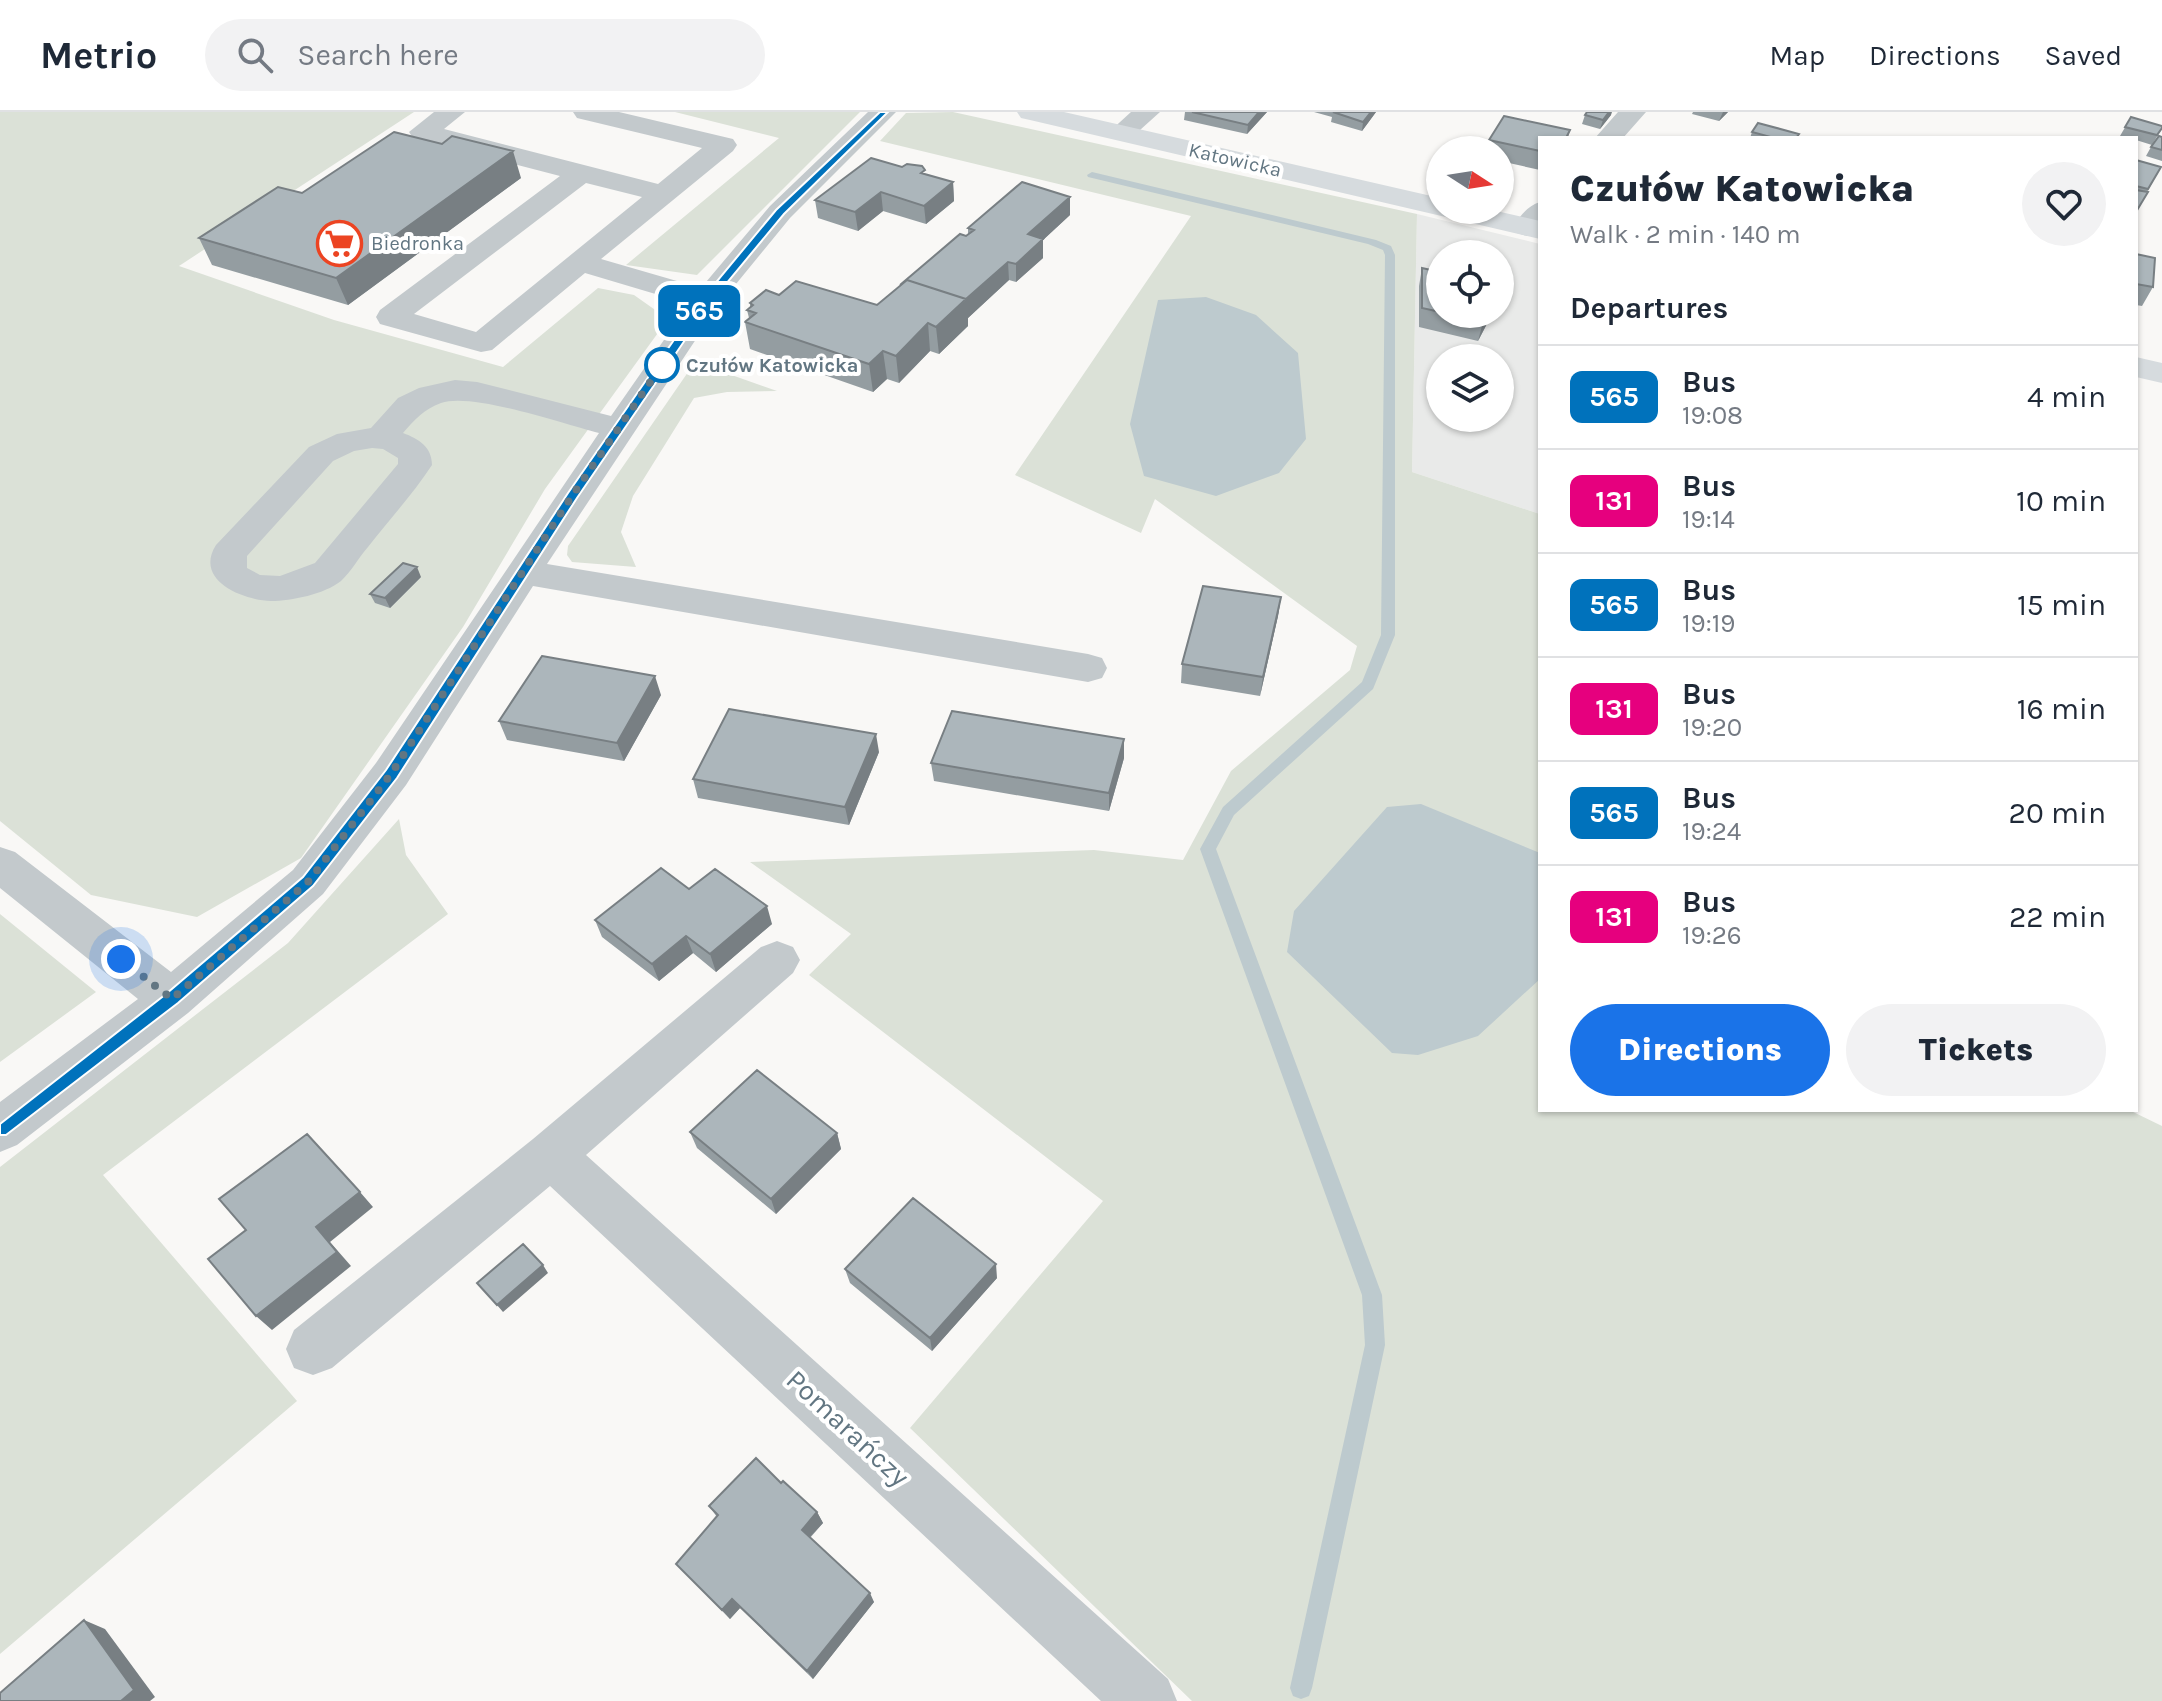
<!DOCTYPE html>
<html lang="en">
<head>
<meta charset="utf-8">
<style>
  body { margin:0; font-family:Karla,sans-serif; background:#f2f2f3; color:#1f2937; height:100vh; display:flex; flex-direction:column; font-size:30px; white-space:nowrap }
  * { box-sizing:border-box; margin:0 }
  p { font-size:26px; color:#747a83 }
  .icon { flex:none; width:44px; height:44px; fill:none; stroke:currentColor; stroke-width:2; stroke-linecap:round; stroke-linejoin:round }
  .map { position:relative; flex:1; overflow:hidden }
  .drawer { position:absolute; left:1538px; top:24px; width:600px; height:976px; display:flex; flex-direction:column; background:#fff; border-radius:0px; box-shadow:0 2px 6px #0004 }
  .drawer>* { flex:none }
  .badge { padding:0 16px; border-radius:12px; font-size:28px; line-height:52px }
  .needle { width:52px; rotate:102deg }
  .controls { position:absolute; left:1426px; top:24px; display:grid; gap:16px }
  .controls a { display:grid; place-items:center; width:88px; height:88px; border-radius:50%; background:#fff; box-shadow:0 2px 6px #0004; font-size:40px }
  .you { position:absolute; width:40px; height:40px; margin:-20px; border:6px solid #fff; border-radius:50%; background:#1a73e8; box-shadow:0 0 0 12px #1a73e833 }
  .map>.badge { position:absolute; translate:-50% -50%; box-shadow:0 0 0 4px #fff }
  h2 { padding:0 32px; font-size:30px; line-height:72px }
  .round { display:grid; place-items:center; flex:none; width:84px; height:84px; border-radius:42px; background:#f2f2f3 }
  .headline { display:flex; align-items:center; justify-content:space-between; height:136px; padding:0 32px }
  h1 { font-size:38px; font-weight:800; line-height:60px }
  .action { display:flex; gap:16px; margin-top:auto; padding:16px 32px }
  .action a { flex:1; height:92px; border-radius:48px; background:#1a73e8; color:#fff; font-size:32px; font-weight:800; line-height:92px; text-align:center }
  .action a+a { background:#f2f2f3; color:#1f2937 }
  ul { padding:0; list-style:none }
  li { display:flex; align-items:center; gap:24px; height:104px; padding:0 32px; border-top:2px solid #e0e1e3 }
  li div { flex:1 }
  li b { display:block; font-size:30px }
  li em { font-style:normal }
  li .badge { min-width:88px; font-weight:700; text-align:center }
  header { display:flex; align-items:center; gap:48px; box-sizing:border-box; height:112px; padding:0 40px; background:#fff; border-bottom:2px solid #e0e1e3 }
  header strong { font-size:38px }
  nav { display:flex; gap:44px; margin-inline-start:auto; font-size:28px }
  .search { width:560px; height:72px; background:#f2f2f3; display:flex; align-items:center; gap:20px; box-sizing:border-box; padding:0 28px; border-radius:44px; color:#747a83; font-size:30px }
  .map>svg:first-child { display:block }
  .built { fill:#e9eae9; fill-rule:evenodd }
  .green { fill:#dbe1d7 }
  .water { fill:#bdcace }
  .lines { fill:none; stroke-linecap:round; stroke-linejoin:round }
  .stream { fill:#bdcace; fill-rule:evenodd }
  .minor { fill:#c3c9cc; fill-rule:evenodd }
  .major { fill:#d6dbde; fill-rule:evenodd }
  .wall { fill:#949da1 }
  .shaded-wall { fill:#787f83 }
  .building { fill:#acb6bb; stroke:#787f83; stroke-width:2 }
  .line { fill:#0072bc; stroke:#fff; stroke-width:2 }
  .walk { stroke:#627682; stroke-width:8; stroke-dasharray:0 14.4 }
  .stop-dot { fill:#fff; stroke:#0072bc; stroke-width:4 }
  .labels { text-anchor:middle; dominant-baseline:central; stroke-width:8; stroke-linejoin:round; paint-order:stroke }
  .far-street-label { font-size:20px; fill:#627682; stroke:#fff }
  .far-poi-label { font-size:20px; fill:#627682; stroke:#fff; text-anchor:start }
  .far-stop-label { font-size:20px; font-weight:bold; fill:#627682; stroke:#fff; text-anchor:start }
  .near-street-label { font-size:28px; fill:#627682; stroke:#fff }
</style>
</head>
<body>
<header>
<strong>Metrio</strong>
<div class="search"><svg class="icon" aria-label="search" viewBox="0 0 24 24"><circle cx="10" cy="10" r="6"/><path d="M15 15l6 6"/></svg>Search here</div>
<nav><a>Map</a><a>Directions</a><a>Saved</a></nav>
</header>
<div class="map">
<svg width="2162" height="1589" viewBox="0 0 2162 1589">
  <rect width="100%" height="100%" fill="#f9f8f6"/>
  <path class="built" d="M 1417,102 L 1540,132 L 1540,402 L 1412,360 ZM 1440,142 L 1500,142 L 1500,202 L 1440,202 ZM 1440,246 L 1500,246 L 1500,306 L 1440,306 Z"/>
  <path class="green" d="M 0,0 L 414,0 L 179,154 L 334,208 L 503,255 L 598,176 L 634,183 L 668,207 L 545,377 L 463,515 L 301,746 L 197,805 L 91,783 L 0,709 Z
    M 675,0 L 860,0 L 697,163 L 626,153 L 779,26 Z
    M 953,0 L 1417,102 L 1412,360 L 1540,402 L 1540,998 L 2129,998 L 2162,1014 L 2162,1589 L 1192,1589 L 910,1316 L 1103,1089 L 809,863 L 851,822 L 750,750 L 1094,738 L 1183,748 L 1231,659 L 1350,558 L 1357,534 L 1155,387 L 1141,421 L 1015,363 L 1191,104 L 880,29 L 906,1 Z
    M 695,250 L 777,279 L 727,280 L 694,286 L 633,384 L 621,420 L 636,455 L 572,450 L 567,443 L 568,434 Z
    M 399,707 L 406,743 L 448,802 L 103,1063 L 297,1289 L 0,1542 L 0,1055 L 288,831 Z
    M 0,802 L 96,880 L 0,950 Z"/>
  <path class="water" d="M 1206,185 L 1256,203 L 1298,241 L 1306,327 L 1279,361 L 1216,384 L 1144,364 L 1130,312 L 1158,188 Z
    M 1421,692 L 1540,741 L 1540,867 L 1478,924 L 1418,943 L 1392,941 L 1287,840 L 1294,799 L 1387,695 Z"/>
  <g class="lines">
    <path class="stream" d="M 1092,60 L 1376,128 L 1391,134 L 1395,143 L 1395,523 L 1373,577 L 1234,703 L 1216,737 L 1382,1183 L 1385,1233 L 1312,1576 L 1309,1584 L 1301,1587 L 1293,1584 L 1290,1576 L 1365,1233 L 1362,1183 L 1200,737 L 1223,695 L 1362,570 L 1381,523 L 1385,143 L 1383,138 L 1368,132 L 1088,65 L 1087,63 Z"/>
    <path class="minor" d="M 434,0 L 465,0 L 444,17 L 658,72 L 702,36 L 577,6 L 573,0 L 619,0 L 733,27 L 737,33 L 733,39 L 601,147 L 701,176 L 770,94 L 868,0 L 896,0 L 790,106 L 718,194 L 547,452 L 1088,542 L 1102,546 L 1107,556 L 1102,566 L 1088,570 L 533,474 L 406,673 L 323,782 L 188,901 L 17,1033 L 0,1040 L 0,990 L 138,887 L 0,776 L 0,735 L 15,740 L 171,860 L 293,758 L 376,651 L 599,321 C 563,312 472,280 441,291 C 424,297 414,308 403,321 C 419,327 432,335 432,353 C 413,382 389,408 368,435 C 359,445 351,460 341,469 C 325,482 291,489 271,489 C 241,488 194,468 216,433 L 309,335 L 337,322 L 371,316 L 398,286 L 419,276 L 455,268 L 477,270 L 611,304 L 689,192 L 585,161 L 492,238 L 481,240 L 380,212 L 376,205 L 380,198 L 560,64 L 413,26 L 409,20 ZM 586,71 L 642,85 L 476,220 L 414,202 ZM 372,336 L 383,337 L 398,346 L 398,352 L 315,451 L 280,464 L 260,463 L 247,456 L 247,444 L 333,349 L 354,339 Z
      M 1131,0 L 1160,0 L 1130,27 L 1112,27 L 1108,21 Z
      M 1618,0 L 1646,0 L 1623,26 L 1595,26 Z
      M 1540,90 L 1540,118 L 1527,124 L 1517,121 L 1513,115 C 1520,104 1527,94 1540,90 Z
      M 777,829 L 793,835 L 800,848 L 793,861 L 586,1043 L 1168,1567 L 1177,1589 L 1101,1589 L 550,1074 L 332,1256 L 313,1263 L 294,1256 L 286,1237 L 294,1218 L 533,1027 L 761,835 Z"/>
    <path class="major" d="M 1017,0 L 1064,0 L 1440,86 L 1440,98 L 1492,98 L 1540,109 L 1540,127 L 1030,8 L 1021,6 Z
      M 2136,245 L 2162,251 L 2162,271 L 2136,265 Z"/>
  </g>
  <path class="wall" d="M 1185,0 L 1267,0 L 1247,22 L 1184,8 Z
    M 1314,0 L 1376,0 L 1362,19 L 1331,10 L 1332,5 Z
    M 1693,0 L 1728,0 L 1719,9 L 1692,2 Z
    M 1585,3 L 1611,3 L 1600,17 L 1582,12 Z
    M 2131,5 L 2162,16 L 2152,33 L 2136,28 L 2136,26 L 2127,26 L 2120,24 Z
    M 1570,18 L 1568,26 L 1540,26 L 1540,58 L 1500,49 L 1500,38 L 1487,38 L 1489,28 Z
    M 1752,20 L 1799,22 L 1797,26 L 1750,26 Z
    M 2162,25 L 2162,49 L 2146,44 L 2151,35 Z
    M 2136,48 L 2161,55 L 2136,100 Z
    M 925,62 L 953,70 L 954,89 L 926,112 L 883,99 L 858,119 L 818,106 L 815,88 Z
    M 521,66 L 348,193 L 212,153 L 199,126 L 302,81 Z
    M 1070,103 L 1043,128 L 1043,146 L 1016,170 L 1009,168 L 968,206 L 968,214 L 939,242 L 930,239 L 899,271 L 887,267 L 873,280 L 750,237 L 745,210 L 749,206 L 747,198 L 750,195 L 750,191 L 779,183 L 877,193 L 968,123 L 968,116 Z
    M 2136,142 L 2153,175 L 2142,194 L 2136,193 Z
    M 1422,156 L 1440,160 L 1440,202 L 1492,202 L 1478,229 L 1419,215 L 1419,174 Z
    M 421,465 L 390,496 L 375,491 L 370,482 Z
    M 1281,485 L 1278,504 L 1260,584 L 1181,571 L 1182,552 Z
    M 661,583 L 624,649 L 507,628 L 499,609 Z
    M 1124,627 L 1124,646 L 1109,699 L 934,669 L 931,651 Z
    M 879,640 L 849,713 L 698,686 L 693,667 Z
    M 689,777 L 772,812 L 716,860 L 693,841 L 659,869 L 602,825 L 595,808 Z
    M 690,1020 L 837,1021 L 841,1037 L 776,1102 L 697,1036 Z
    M 845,1157 L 997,1166 L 932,1239 L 850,1171 Z
    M 781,1371 L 817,1400 L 823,1411 L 810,1426 L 874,1490 L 813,1567 L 740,1496 L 730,1507 L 676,1452 L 717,1405 L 709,1394 Z"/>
  <path class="shaded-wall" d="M 1259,0 L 1267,0 L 1247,22 L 1248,13 Z
    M 1371,0 L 1376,0 L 1362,19 L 1363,10 Z
    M 1609,0 L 1612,0 L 1611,3 L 1600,17 L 1603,8 Z
    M 1723,0 L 1728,0 L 1719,9 Z
    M 513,39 L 521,66 L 348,193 L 336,166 Z
    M 953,70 L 954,89 L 926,112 L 924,94 Z
    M 881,80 L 883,99 L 858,119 L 855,100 Z
    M 1070,85 L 1070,103 L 1043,128 L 1043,146 L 1016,170 L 1016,152 L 1028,122 Z
    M 1008,150 L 1009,168 L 968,206 L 968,214 L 939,242 L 936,215 Z
    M 1487,202 L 1492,202 L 1478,229 L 1483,210 Z
    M 928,211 L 930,239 L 899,271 L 896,244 Z
    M 883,239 L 887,267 L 873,280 L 869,252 Z
    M 417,455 L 421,465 L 390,496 L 385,486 Z
    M 1281,485 L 1278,504 L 1260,584 L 1263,565 Z
    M 655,564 L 661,583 L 624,649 L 617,631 Z
    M 876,622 L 879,640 L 849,713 L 845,695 Z
    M 1124,627 L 1124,646 L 1109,699 L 1109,681 Z
    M 767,794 L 772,812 L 716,860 L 710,842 Z
    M 686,824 L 693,841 L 659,869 L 652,852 Z
    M 837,1021 L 841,1037 L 776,1102 L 771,1087 Z
    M 360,1080 L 373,1095 L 330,1130 L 351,1154 L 272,1218 L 256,1204 L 316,1115 Z
    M 996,1152 L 997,1166 L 932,1239 L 930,1226 Z
    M 543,1153 L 548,1161 L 503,1200 L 497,1193 Z
    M 817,1400 L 823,1411 L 807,1428 L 802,1418 Z
    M 870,1481 L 874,1490 L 813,1567 L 807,1559 Z
    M 732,1487 L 740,1496 L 730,1507 L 722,1498 Z
    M 84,1508 L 105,1517 L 155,1585 L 150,1589 L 121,1589 Z"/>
  <path class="building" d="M 1192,0 L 1259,0 L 1248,13 Z
    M 1333,0 L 1371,0 L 1363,10 Z
    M 1587,0 L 1609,0 L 1603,8 L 1585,3 Z
    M 1504,4 L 1570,18 L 1566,26 L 1540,26 L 1540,39 L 1489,28 Z
    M 2131,5 L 2162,14 L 2162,16 L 2157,23 L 2125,15 Z
    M 1758,11 L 1799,22 L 1796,26 L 1774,26 L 1752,20 Z
    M 394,20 L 442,32 L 452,24 L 513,39 L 336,166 L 199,126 L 278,75 L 302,81 Z
    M 2159,24 L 2162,25 L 2162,38 L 2151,35 Z
    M 871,46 L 902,55 L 907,52 L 922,54 L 925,58 L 921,61 L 953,70 L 924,94 L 881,80 L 855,100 L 815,88 Z
    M 2136,48 L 2161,55 L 2148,77 L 2136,74 Z
    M 1022,70 L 1070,85 L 1028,122 L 1043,127 L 1016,152 L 1008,150 L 966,187 L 907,168 L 900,173 L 960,122 L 966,124 L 974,118 L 968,116 Z
    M 2136,78 L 2148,80 L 2136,100 Z
    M 2136,142 L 2155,146 L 2153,175 L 2136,172 Z
    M 1422,156 L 1440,160 L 1440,200 L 1422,196 Z
    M 907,168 L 966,187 L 936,215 L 928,211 L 896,244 L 883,239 L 869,252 L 745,210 L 756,201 L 747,198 L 753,193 L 750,191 L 766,178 L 779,183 L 796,169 L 877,193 Z
    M 1449,202 L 1487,202 L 1483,210 Z
    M 403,451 L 417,455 L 385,486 L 370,482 Z
    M 1203,474 L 1281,485 L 1263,565 L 1182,552 Z
    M 542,544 L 655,564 L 617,631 L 499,609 Z
    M 729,597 L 876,622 L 845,695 L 693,667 Z
    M 952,599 L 1124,627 L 1109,681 L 931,651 Z
    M 661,756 L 689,777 L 715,757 L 767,794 L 710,842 L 686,824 L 652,852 L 595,808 Z
    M 757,958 L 837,1021 L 771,1087 L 690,1020 Z
    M 307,1022 L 360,1080 L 316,1115 L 337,1140 L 256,1204 L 208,1147 L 246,1118 L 219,1087 Z
    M 913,1086 L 996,1152 L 930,1226 L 845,1157 Z
    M 523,1132 L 543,1153 L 497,1193 L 477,1171 Z
    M 756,1346 L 781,1371 L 783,1369 L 817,1400 L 802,1418 L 870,1481 L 807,1559 L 732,1487 L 722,1498 L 676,1452 L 718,1403 L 709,1394 Z
    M 84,1508 L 134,1578 L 121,1589 L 0,1589 L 0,1581 Z"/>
  <path class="line" d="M 880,0 L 888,0 L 784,102 L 711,190 L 577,386 L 397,666 L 313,774 L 178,891 L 6,1023 L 0,1023 L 0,1012 L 166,882 L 303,765 L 386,658 L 568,381 L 703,186 L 776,98 Z"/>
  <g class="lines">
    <path class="walk" d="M 121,847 L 172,887 L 308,770 L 325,748 L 391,662 L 572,384 L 662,253"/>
  </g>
  <defs>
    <symbol id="supermarket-ring" viewBox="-11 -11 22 22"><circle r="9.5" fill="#fff" stroke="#ec4422" stroke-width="1.5"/><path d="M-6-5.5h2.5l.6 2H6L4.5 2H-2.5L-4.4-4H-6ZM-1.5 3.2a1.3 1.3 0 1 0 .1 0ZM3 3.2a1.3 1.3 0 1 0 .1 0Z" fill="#ec4422"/></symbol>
  </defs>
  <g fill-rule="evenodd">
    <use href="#supermarket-ring" x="314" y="106" width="51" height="51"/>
  </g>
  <circle class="stop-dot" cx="662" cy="253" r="16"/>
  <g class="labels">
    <g class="far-street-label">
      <text transform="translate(1235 48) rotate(13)">Katowicka</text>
    </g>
    <g class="far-poi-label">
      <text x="371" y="131">Biedronka</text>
    </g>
    <g class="far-stop-label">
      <text x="686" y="253">Czułów Katowicka</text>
    </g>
    <g class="near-street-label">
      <text transform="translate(848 1316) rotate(43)">Pomarańczy</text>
    </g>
  </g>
</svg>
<div class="controls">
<a><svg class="needle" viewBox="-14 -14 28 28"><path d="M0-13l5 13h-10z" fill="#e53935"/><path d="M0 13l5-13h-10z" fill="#747a83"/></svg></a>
<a><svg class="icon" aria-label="locate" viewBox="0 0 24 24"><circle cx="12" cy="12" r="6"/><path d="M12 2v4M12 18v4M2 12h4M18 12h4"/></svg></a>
<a><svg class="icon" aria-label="layers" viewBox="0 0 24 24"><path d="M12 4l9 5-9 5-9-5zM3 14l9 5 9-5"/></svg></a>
</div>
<div class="you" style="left:121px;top:847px"></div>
<b class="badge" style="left:699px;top:199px;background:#0072bc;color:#fff">565</b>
<section class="drawer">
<div class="headline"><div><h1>Czułów Katowicka</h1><p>Walk · 2 min · 140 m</p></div><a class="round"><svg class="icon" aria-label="heart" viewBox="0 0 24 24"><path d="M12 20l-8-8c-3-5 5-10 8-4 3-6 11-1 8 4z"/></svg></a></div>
<h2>Departures</h2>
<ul>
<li><span class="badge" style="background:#0072bc;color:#fff">565</span><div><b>Bus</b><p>19:08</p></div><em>4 min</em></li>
<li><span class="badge" style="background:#e6007e;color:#fff">131</span><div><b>Bus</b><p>19:14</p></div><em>10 min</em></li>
<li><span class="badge" style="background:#0072bc;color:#fff">565</span><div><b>Bus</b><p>19:19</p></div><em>15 min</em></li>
<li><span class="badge" style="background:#e6007e;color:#fff">131</span><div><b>Bus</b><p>19:20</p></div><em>16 min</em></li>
<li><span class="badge" style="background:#0072bc;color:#fff">565</span><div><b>Bus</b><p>19:24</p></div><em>20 min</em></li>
<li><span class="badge" style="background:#e6007e;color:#fff">131</span><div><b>Bus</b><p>19:26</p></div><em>22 min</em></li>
</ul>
<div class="action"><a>Directions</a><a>Tickets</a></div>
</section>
</div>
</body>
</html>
